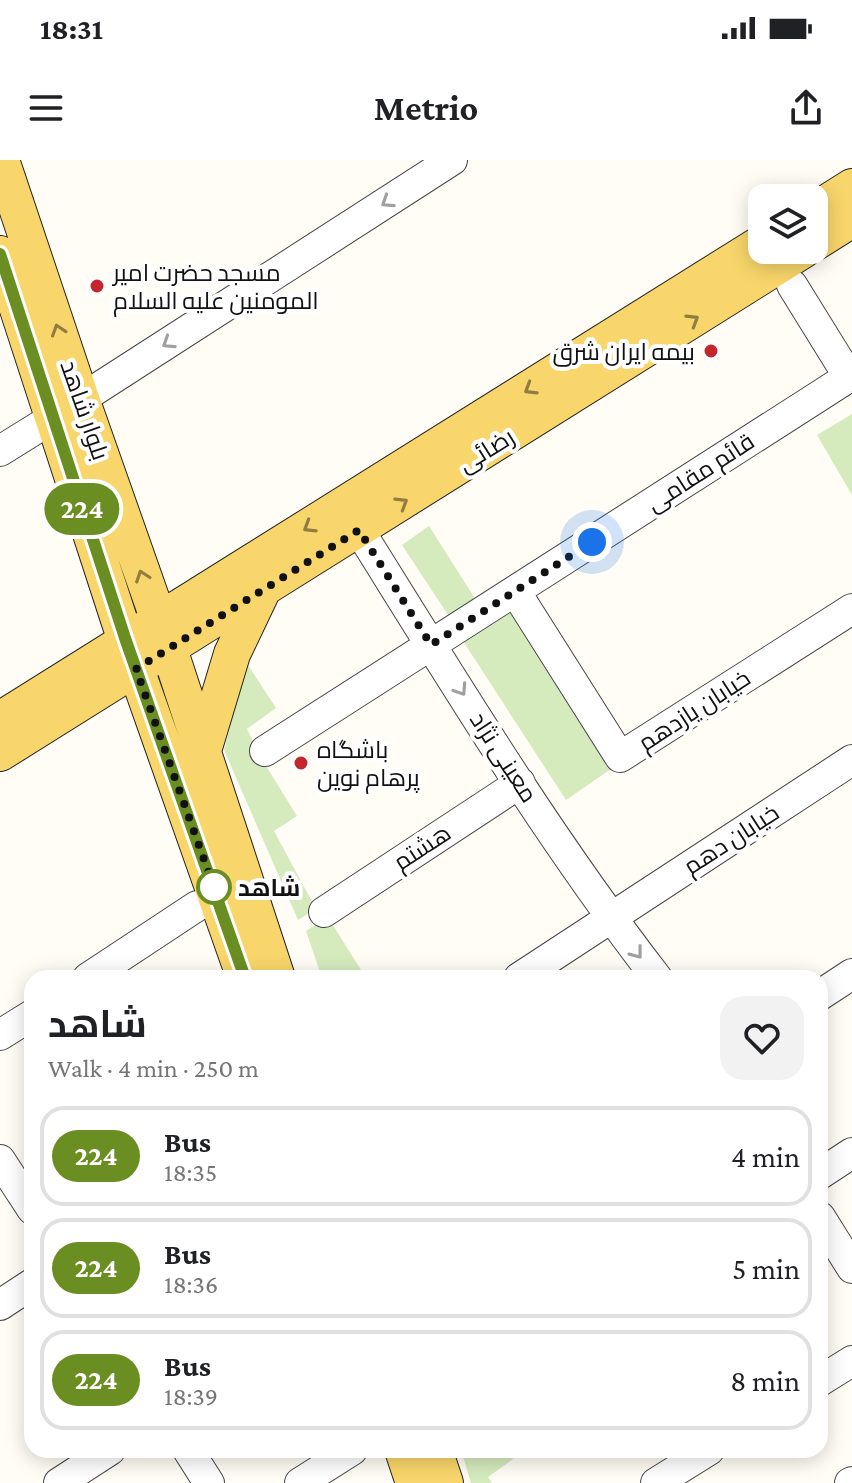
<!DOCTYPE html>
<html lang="en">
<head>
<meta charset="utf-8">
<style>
  body { margin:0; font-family:"Crimson Pro",Cairo,serif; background:#f2f2f2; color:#202124; height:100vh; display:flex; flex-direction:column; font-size:30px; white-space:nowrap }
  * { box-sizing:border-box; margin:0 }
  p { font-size:26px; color:#757577 }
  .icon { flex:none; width:44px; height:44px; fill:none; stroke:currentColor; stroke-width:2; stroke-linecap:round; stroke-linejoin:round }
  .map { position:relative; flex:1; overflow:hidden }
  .side { position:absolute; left:24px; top:810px; width:804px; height:488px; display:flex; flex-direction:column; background:#fff; border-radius:24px; box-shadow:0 4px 20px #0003 }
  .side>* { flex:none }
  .badge { padding:0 16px; border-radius:26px; font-size:28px; line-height:52px }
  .controls { position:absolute; left:748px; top:24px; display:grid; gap:16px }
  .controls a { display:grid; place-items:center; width:80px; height:80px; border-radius:16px; background:#fff; box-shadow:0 4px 20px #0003; font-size:40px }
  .you { position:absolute; width:40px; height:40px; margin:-20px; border:6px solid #fff; border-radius:50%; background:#1a73e8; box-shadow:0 0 0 12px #1a73e833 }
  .map>.badge { position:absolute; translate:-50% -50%; box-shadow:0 0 0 4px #fff }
  .round { display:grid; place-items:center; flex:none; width:84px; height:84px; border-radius:24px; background:#f2f2f2 }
  .overview { display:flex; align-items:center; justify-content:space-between; height:136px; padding:0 24px }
  h1 { font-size:38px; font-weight:700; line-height:60px }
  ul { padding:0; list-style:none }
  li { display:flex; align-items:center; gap:24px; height:100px; margin:0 16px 12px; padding:0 8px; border:4px solid #e0e0e0; border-radius:24px }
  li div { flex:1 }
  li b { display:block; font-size:30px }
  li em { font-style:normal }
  li .badge { min-width:88px; font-weight:700; text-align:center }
  .status { display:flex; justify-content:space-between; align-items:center; height:56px; padding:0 40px; background:#fff; direction:ltr }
  .status svg { height:22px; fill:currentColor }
  header { display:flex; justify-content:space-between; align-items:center; height:104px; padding:0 24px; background:#fff; font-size:36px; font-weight:700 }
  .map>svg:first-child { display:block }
  .green { fill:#d5ebbd }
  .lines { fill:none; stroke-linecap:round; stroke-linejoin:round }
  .minor-casing { stroke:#444; stroke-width:32 }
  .major-casing { stroke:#222; stroke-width:38 }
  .minor { stroke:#fff; stroke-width:30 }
  .major { stroke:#f9d66b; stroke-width:36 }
  .oneway { stroke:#a0a0a0 }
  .oneway2 { stroke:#917d42 }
  .line-casing { stroke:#fff; stroke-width:18 }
  .line { stroke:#6b8e23; stroke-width:12 }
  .walk { stroke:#111; stroke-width:8; stroke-dasharray:0 14.4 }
  .poi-dot { fill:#c4262e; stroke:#fff; stroke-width:3 }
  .stop-dot { fill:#fff; stroke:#6b8e23; stroke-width:4 }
  .labels { text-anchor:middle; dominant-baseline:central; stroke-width:8; stroke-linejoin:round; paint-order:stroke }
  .poi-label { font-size:24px; fill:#111; stroke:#fff; text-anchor:start }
  .street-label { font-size:24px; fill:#111; stroke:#fff }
  .stop-label { font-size:24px; font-weight:bold; fill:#111; stroke:#fff; text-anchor:start }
</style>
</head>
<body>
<div class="status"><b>18:31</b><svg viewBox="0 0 49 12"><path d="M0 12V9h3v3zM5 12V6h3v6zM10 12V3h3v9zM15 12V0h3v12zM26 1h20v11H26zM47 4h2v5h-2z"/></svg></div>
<header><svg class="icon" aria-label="menu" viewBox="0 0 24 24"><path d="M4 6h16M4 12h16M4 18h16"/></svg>Metrio<svg class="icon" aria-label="share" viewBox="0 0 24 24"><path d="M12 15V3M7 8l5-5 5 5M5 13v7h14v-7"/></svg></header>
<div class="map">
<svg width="852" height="1323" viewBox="0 0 852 1323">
  <rect width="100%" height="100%" fill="#fffdf5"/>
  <path class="green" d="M 852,254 L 852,335 L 817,275 Z
    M 429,366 L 476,440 L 450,458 L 402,385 Z
    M 512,445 L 614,607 L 566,640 L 461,478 Z
    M 246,502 L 276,548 L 247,569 L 263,601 L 297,656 L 274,671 L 316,749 L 298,760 L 224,590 Z
    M 328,757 L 366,818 L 322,818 L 306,771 Z
    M 461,1290 L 507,1290 L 513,1299 L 488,1317 L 492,1323 L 471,1323 Z"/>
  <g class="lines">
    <defs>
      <path id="minor" d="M 792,125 L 849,217
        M 81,239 L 452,0
        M 0,291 L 53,258
        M 359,370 C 454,522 547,676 657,818
        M 515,431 L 620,597 L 852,449
        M 265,591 L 852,215
        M 324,752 L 520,623
        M 88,818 L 197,746
        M 519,818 L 852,600
        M 820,835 L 852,814
        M 0,875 L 32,855
        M 0,1000 L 32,1049
        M 820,1014 L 852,993
        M 820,1057 L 852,1108
        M 0,1145 L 32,1124
        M 820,1221 L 852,1201
        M 188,1290 L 209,1323
        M 59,1323 L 110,1290
        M 300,1323 L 352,1290
        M 656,1323 L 709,1290
        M 850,1323 L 852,1322"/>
      <path id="major" d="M 1,0 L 81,239 L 169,489 L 277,818
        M 814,51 L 852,27
        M 814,83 L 852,59
        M 0,94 L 126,481 L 245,818
        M 0,560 L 762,83
        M 0,593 L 803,90
        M 202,594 L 232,494 L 262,431
        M 403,1290 L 414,1323
        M 434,1290 L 445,1323"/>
    </defs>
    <use href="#minor" class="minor-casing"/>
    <use href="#major" class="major-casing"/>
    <use href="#minor" class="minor"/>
    <use href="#major" class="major"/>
  </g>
  <defs><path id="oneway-chevron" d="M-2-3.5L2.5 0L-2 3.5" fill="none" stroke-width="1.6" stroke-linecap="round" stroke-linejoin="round" transform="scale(2)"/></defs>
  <g class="oneway">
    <use href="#oneway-chevron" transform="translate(387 42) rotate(147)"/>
    <use href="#oneway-chevron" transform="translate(168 183) rotate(147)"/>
    <use href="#oneway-chevron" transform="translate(461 530) rotate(57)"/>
    <use href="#oneway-chevron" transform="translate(637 793) rotate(52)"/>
  </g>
  <g class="oneway2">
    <use href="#oneway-chevron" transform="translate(693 160) rotate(-32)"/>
    <use href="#oneway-chevron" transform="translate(58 170) rotate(-108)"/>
    <use href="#oneway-chevron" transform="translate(530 229) rotate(148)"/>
    <use href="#oneway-chevron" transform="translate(402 343) rotate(-32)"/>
    <use href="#oneway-chevron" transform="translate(309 367) rotate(148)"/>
    <use href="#oneway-chevron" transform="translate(142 416) rotate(-109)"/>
  </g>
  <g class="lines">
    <defs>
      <path id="line" d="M 0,94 L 126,481 L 245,818"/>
    </defs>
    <use href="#line" class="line-casing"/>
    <use href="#line" class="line"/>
    <path class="walk" d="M 214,727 L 216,733 L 136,509 L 359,370 L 431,485 L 592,382"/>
  </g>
  <g class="poi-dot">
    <circle cx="97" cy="126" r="8"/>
    <circle cx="711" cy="191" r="8"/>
    <circle cx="301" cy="603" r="8"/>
  </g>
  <circle class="stop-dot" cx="214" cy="727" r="16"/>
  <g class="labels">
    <g class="poi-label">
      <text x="113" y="112">مسجد حضرت امیر<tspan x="113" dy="28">المومنین علیه السلام</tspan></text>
      <text x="695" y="191" text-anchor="end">بیمه ایران شرق</text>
      <text x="317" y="589">باشگاه<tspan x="317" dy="28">پرهام نوین</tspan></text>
    </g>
    <g class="street-label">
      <text transform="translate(85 250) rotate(71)">بلوار شاهد</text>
      <text transform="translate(486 290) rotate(-32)">رضائی</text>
      <text transform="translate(700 312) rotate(-33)">قائم مقامی</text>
      <text transform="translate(694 550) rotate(-33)">خیابان یازدهم</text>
      <text transform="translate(504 597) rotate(57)">معینی نژاد</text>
      <text transform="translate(731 679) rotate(-33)">خیابان دهم</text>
      <text transform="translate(422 687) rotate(-33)">هشتم</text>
    </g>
    <g class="stop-label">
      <text x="238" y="727">شاهد</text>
    </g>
  </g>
</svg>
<div class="controls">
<a><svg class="icon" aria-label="layers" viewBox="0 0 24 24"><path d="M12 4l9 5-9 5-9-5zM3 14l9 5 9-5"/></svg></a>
</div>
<div class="you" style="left:592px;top:382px"></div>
<b class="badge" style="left:82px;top:349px;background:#6b8e23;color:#fff">224</b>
<section class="side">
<div class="overview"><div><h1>شاهد</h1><p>Walk · 4 min · 250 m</p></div><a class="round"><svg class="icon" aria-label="heart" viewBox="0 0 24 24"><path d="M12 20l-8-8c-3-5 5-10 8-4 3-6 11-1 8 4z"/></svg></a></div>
<ul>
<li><span class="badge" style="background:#6b8e23;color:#fff">224</span><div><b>Bus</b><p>18:35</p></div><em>4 min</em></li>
<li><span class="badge" style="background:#6b8e23;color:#fff">224</span><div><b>Bus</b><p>18:36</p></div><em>5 min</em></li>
<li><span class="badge" style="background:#6b8e23;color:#fff">224</span><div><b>Bus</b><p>18:39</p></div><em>8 min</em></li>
</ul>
</section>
</div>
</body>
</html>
